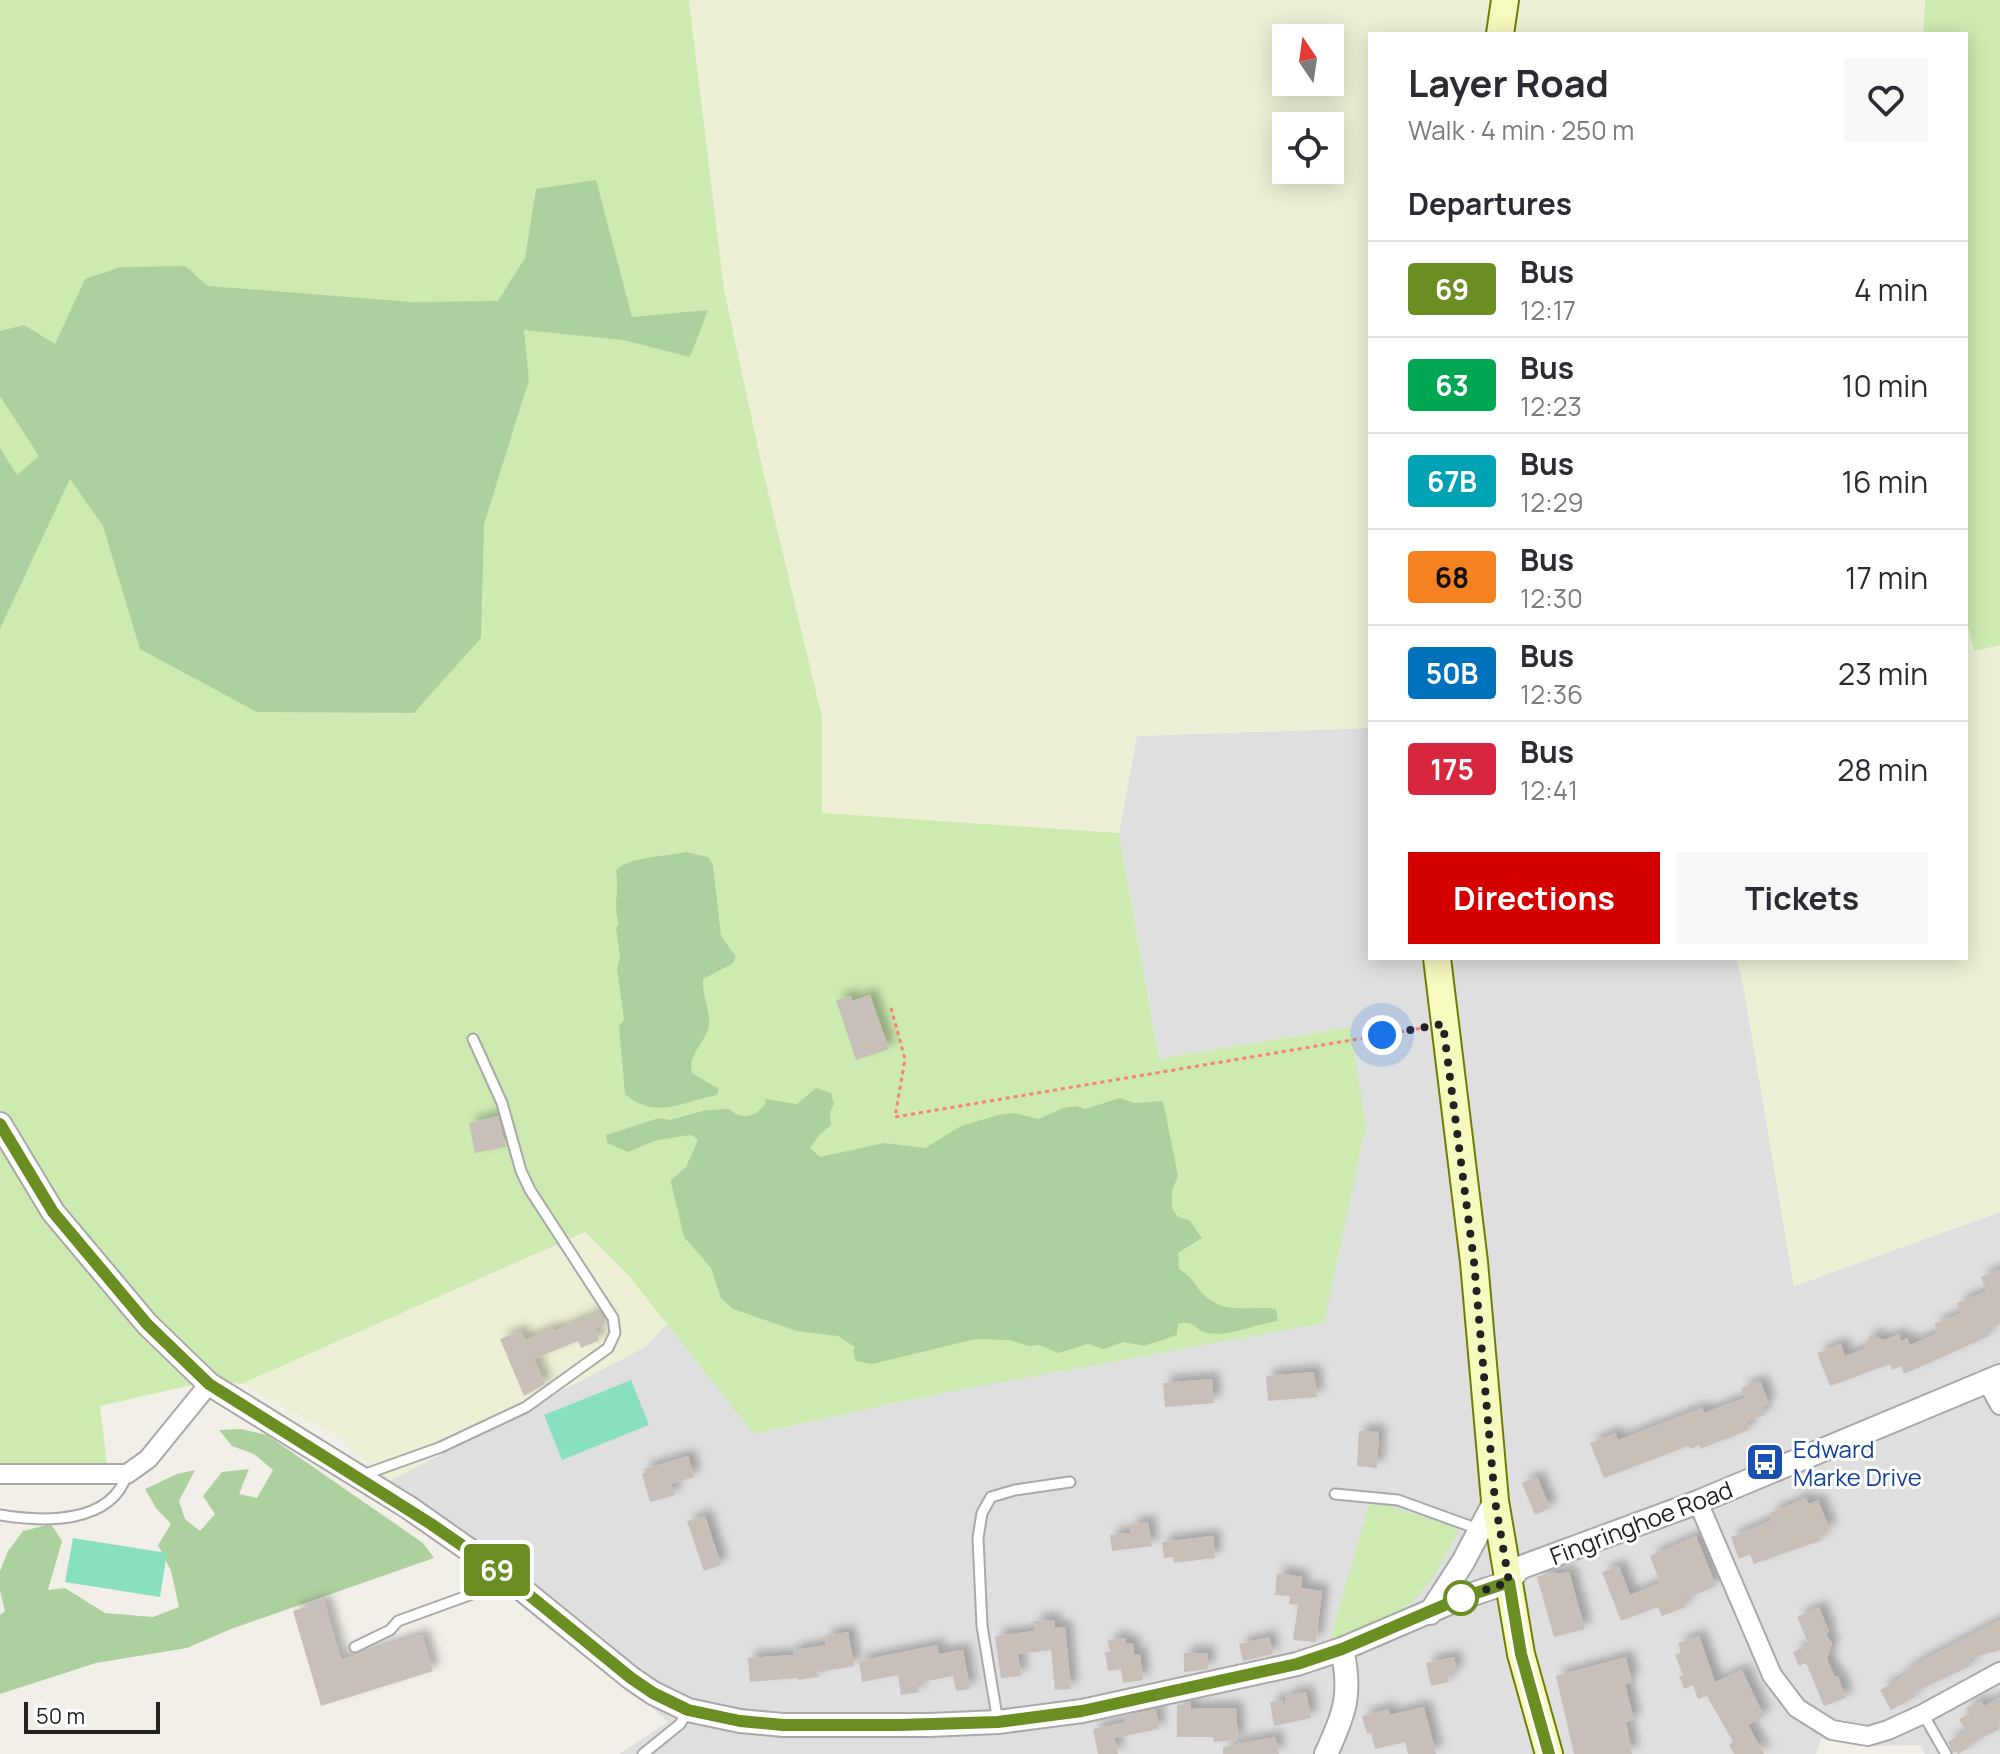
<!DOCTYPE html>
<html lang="en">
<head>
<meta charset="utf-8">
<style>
  body { margin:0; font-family:Manrope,sans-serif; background:#f7f7f7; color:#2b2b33; height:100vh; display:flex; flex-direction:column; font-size:30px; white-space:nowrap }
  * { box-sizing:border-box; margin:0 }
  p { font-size:26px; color:#7c7c81 }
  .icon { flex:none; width:44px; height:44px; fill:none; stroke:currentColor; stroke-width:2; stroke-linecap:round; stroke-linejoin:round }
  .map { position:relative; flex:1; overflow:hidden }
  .panel { position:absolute; left:1368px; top:32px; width:600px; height:928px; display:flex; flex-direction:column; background:#fff; border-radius:0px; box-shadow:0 4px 20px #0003 }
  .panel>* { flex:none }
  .badge { padding:0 16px; border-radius:6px; font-size:28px; line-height:52px }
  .needle { width:52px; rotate:347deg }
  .tools { position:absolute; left:1272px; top:24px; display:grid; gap:16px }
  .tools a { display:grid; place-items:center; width:72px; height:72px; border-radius:0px; background:#fff; box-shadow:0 4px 20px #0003; font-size:40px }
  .scale { position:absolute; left:24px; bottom:20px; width:136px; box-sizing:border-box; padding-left:8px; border:4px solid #222; border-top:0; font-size:22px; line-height:28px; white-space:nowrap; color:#222; -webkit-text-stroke:6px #fff; paint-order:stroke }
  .you { position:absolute; width:40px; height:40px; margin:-20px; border:6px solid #fff; border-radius:50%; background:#1a73e8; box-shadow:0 0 0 12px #1a73e833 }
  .map>.badge { position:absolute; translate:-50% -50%; box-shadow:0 0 0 4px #fff }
  h2 { padding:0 40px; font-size:30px; line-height:72px }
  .round { display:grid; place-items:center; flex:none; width:84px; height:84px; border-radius:0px; background:#f7f7f7 }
  .headline { display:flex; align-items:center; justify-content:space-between; height:136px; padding:0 40px }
  h1 { font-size:38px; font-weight:700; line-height:60px }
  .cta { display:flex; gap:16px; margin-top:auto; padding:16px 40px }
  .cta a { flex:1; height:92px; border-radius:0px; background:#d40000; color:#fff; font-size:32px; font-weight:700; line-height:92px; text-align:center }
  .cta a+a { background:#f7f7f7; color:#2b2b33 }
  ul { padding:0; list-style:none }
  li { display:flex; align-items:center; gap:24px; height:96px; padding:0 40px; border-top:2px solid #e1e1e2 }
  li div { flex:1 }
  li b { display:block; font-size:30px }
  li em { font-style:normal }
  li .badge { min-width:88px; font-weight:700; text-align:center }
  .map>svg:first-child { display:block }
  .residential { fill:#e0dfdf }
  .farmland { fill:#eef0d5; fill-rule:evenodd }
  .grass { fill:#cdebb0 }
  .forest { fill:#add19e }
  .pitch { fill:#88e0be }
  .building { fill:#c7bfb8; filter:url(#shadow) }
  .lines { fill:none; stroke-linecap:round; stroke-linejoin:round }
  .service-casing { stroke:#a9a9a9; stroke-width:13 }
  .minor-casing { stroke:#a9a9a9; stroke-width:22 }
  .tertiary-casing { stroke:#a9a9a9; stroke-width:26 }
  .secondary-casing { stroke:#707d05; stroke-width:30 }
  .path { stroke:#fa8072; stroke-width:3; stroke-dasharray:4 4; stroke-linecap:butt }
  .service { stroke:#fff; stroke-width:9 }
  .minor { stroke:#fff; stroke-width:18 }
  .tertiary { stroke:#fff; stroke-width:22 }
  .secondary { stroke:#f7fabf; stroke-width:26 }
  .line-casing { stroke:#fff; stroke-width:18 }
  .line { stroke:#6b8e23; stroke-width:12 }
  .walk { stroke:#222; stroke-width:8; stroke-dasharray:0 14.4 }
  .stop-dot { fill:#fff; stroke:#6b8e23; stroke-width:4 }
  .labels { text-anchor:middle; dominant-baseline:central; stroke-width:6; stroke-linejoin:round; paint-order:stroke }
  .transit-label { font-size:24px; fill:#164399; stroke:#fff; text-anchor:start }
  .street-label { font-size:24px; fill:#222; stroke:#fff }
</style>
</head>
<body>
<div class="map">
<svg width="2000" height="1754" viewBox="0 0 2000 1754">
  <defs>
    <filter id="shadow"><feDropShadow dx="7" dy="-7" stdDeviation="4" flood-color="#0004"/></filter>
  </defs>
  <rect width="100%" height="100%" fill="#f2efe9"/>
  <path class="residential" d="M 1370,728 L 1370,958 L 1736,958 L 1742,978 L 1794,1286 L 2000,1212 L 2000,1754 L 1925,1754 L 1920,1745 L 1860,1746 L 1821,1739 L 1816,1754 L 619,1754 L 668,1722 L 389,1481 L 645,1347 L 667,1324 L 755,1434 L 943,1393 L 1349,1027 L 1159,1059 L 1119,833 L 1137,736 Z"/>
  <path class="farmland" d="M 689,0 L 1924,0 L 1922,34 L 1370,34 L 1370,728 L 1136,736 L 1119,833 L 822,814 L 822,717 L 762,466 L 724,290 ZM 1286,38 L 1330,38 L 1330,82 L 1286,82 ZM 1286,126 L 1330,126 L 1330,170 L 1286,170 Z
    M 1966,620 L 1974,651 L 2000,645 L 2000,1212 L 1794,1286 L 1742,978 L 1736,958 L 1966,958 Z
    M 585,1232 L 629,1276 L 667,1324 L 645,1347 L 389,1481 L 340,1437 L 241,1384 Z"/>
  <path class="grass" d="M 0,0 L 689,0 L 724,290 L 762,466 L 822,717 L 822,813 L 1119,833 L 1159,1059 L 1350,1027 L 1366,1126 L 1324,1323 L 943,1393 L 754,1434 L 629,1276 L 585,1232 L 241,1384 L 214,1380 L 100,1406 L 107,1464 L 0,1467 Z
    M 1925,0 L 2000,0 L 2000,645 L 1974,651 L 1966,618 L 1966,34 L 1923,34 Z
    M 1370,1501 L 1456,1527 L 1458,1533 C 1447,1552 1437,1574 1422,1591 C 1400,1619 1362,1628 1330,1640 Z"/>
  <path class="forest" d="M 596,180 L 632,317 L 708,310 L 690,357 L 623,340 L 524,330 L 529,380 L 484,524 L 481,638 L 414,713 L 257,712 L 140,649 L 103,526 L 70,479 L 0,629 L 0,448 L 17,475 L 39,456 L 0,396 L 0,331 L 24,325 L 55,344 L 85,279 L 121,267 L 185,266 L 208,286 L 412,302 L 498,301 L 525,258 L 536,189 Z
    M 686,852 L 708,857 L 713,865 L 721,936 L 736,957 L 732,964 L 703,979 C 702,995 711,1013 709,1025 C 707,1042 687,1054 692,1073 L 719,1089 L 717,1095 C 683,1102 654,1120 625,1094 L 619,1026 L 624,1020 L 617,969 L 620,957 L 616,928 L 619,924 C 612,904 620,892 616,871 C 627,856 667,857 686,852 Z
    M 816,1088 L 831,1093 L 834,1104 L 830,1112 L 831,1125 L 820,1134 L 810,1148 L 820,1157 L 884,1143 L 925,1148 L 961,1126 L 998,1115 L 1014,1113 L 1039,1119 L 1063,1108 L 1076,1106 L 1085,1109 L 1120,1098 L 1134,1103 L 1163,1101 L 1178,1176 L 1172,1191 L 1172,1208 L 1178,1217 L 1189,1220 L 1202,1238 L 1178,1253 L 1179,1269 C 1192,1276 1195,1287 1206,1297 C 1227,1315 1251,1305 1276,1309 L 1278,1321 C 1255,1324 1231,1337 1208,1333 C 1194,1330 1195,1319 1178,1324 L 1177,1335 L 1144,1346 L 1124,1342 L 1103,1349 L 1088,1344 L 1058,1353 L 1040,1345 L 1028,1346 L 1010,1340 L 976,1339 L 872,1364 L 856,1361 L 853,1354 L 855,1347 L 838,1336 L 797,1331 L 733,1309 L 721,1298 L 711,1268 L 684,1237 L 671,1183 L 671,1180 L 686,1167 L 698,1140 L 692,1135 L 657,1140 L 628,1152 L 607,1143 L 606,1135 L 659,1118 L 670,1120 L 706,1110 L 729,1109 C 743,1121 755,1117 766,1103 L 764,1099 L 797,1104 Z
    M 241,1429 L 267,1435 L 423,1543 L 434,1558 L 231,1629 L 187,1648 L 96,1663 L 0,1694 L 0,1615 L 5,1611 L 0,1591 L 0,1571 L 8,1551 L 23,1531 L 51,1524 L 62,1541 L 48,1590 L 65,1588 L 105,1613 L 153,1617 L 179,1607 L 171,1571 L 158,1545 L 171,1524 L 156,1508 L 145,1489 L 177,1474 L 195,1470 L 179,1501 L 185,1519 L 200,1531 L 215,1514 L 203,1496 L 222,1472 L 249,1469 L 239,1494 L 257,1498 L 273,1470 L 254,1454 L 232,1446 L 219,1430 Z"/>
  <path class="pitch" d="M 631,1380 L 649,1425 L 562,1460 L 544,1415 Z
    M 73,1538 L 167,1553 L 160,1597 L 65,1582 Z"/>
  <path class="building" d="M 870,995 L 889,1049 L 856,1060 L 836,1000 L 851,996 L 852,1001 Z
    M 498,1116 L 506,1147 L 475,1153 L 469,1123 Z
    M 2000,1269 L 2000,1324 L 1986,1330 L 1989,1336 L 1904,1374 L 1901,1366 L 1892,1370 L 1890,1364 L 1830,1386 L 1817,1353 L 1841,1344 L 1845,1356 L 1864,1349 L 1870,1335 L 1885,1340 L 1899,1334 L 1901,1341 L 1907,1338 L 1910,1345 L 1938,1333 L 1934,1324 L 1961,1313 L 1957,1303 L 1986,1291 L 1981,1277 Z
    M 600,1312 L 606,1324 L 595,1329 L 599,1340 L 581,1348 L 578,1341 L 534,1359 L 545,1384 L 524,1396 L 500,1339 L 521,1331 L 525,1340 L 553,1328 L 555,1331 Z
    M 1314,1372 L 1317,1397 L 1268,1401 L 1266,1376 Z
    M 1212,1379 L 1214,1403 L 1165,1407 L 1163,1383 Z
    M 1760,1381 L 1769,1404 L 1762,1407 L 1765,1415 L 1746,1422 L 1749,1430 L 1700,1449 L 1699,1445 L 1690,1449 L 1688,1446 L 1604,1478 L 1590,1443 L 1615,1433 L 1618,1440 L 1702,1408 L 1704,1413 L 1728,1404 L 1745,1398 L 1741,1388 Z
    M 1359,1431 L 1379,1432 L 1377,1468 L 1357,1466 Z
    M 688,1456 L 694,1477 L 671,1484 L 675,1495 L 650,1502 L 642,1474 L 645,1473 L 644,1469 Z
    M 1537,1477 L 1550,1508 L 1535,1515 L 1522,1483 Z
    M 1806,1498 L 1809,1504 L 1818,1500 L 1830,1530 L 1819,1534 L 1822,1540 L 1754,1564 L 1750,1554 L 1739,1559 L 1731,1537 L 1772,1520 L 1770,1513 Z
    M 705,1516 L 721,1565 L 704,1571 L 687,1521 Z
    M 1148,1522 L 1152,1546 L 1112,1551 L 1110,1535 L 1131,1533 L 1130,1525 Z
    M 1213,1536 L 1215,1558 L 1174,1563 L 1173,1557 L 1164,1558 L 1162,1542 Z
    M 1696,1536 L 1716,1586 L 1683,1600 L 1686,1607 L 1662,1616 L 1658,1607 L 1621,1621 L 1602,1572 L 1619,1566 L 1630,1595 L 1660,1583 L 1650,1556 Z
    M 1554,1572 L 1555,1574 L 1569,1572 L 1585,1629 L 1554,1637 L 1537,1577 Z
    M 1277,1573 L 1302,1577 L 1301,1588 L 1322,1591 L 1316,1642 L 1293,1640 L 1298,1605 L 1289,1604 L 1290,1596 L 1275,1595 Z
    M 324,1601 L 341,1660 L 422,1635 L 433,1671 L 321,1706 L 293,1611 Z
    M 1819,1607 L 1829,1632 L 1826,1633 L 1832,1644 L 1827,1659 L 1835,1677 L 1838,1676 L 1846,1698 L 1824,1706 L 1806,1663 L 1799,1666 L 1793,1652 L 1809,1645 L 1797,1617 Z
    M 1054,1620 L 1055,1628 L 1065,1627 L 1071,1689 L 1055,1690 L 1051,1650 L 1018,1654 L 1021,1676 L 1001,1678 L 995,1636 L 1035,1631 L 1034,1621 Z
    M 2000,1620 L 2000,1650 L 1968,1659 L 1972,1665 L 1913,1693 L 1915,1697 L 1891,1710 L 1880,1690 L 1904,1676 L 1903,1673 L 1919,1662 Z
    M 848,1632 L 854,1666 L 818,1672 L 819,1677 L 798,1680 L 797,1678 L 750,1682 L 748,1658 L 794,1655 L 793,1650 L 826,1645 L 825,1636 Z
    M 1699,1636 L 1715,1682 L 1742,1670 L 1764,1716 L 1748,1725 L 1764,1754 L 1734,1754 L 1729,1745 L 1733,1742 L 1707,1696 L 1698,1699 L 1693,1685 L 1684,1689 L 1679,1676 L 1683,1675 L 1675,1655 L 1681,1652 L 1678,1643 Z
    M 1269,1637 L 1273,1654 L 1243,1661 L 1239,1644 Z
    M 1125,1638 L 1126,1644 L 1133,1643 L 1134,1655 L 1140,1654 L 1143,1680 L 1123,1683 L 1121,1669 L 1108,1671 L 1105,1652 L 1110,1652 L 1108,1640 Z
    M 937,1645 L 939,1654 L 963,1650 L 970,1689 L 956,1691 L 953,1676 L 917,1683 L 919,1692 L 901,1695 L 898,1675 L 862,1682 L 859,1661 Z
    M 1184,1653 L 1208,1653 L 1208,1669 L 1184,1672 Z
    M 1454,1657 L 1457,1672 L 1448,1675 L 1449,1682 L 1431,1686 L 1426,1663 Z
    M 1626,1657 L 1632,1682 L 1625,1684 L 1634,1720 L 1626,1722 L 1632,1754 L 1574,1754 L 1556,1676 Z
    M 1306,1692 L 1311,1718 L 1274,1726 L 1270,1702 L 1283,1700 L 1285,1707 L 1286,1696 Z
    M 2000,1697 L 1999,1729 L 1970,1744 L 1972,1746 L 1958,1754 L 1956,1751 L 1953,1753 L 1948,1742 L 1966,1731 L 1959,1719 L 1969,1714 L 1966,1708 L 1981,1701 L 1984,1706 Z
    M 1191,1702 L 1191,1709 L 1236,1708 L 1238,1740 L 1214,1742 L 1213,1737 L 1177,1737 L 1177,1705 Z
    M 1424,1707 L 1436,1754 L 1408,1754 L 1405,1742 L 1375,1749 L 1371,1733 L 1367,1734 L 1362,1716 L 1388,1709 L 1390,1715 Z
    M 1156,1709 L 1159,1729 L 1114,1738 L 1118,1754 L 1098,1754 L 1093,1729 L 1126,1722 L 1125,1716 Z
    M 1275,1737 L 1279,1754 L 1223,1754 L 1223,1747 Z"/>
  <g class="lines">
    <defs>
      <path id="service" d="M 363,1475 L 441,1447 L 526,1407 L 608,1348 L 615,1333 L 613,1318 L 530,1190 L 521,1171 L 502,1103 L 473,1039
        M 1335,1494 L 1398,1500 L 1478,1529
        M 0,1515 C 42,1522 111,1525 127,1474
        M 355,1647 L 390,1630 L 398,1621 L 475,1593 L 502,1573
        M 1923,1714 L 1946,1754
        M 998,1722 L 982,1626 L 978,1538 L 982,1513 L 991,1497 L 1015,1490 L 1070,1482
        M 643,1754 L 680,1724 L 688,1710"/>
      <path id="minor" d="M 1987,1381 L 2000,1405
        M 0,1474 L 127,1474 L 148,1459 L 209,1384
        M 1698,1502 L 1772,1675 L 1797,1708 L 1832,1730 L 1868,1736 L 1888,1730 L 1923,1714 L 2000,1672"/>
      <path id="tertiary" d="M 0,1124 L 53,1212 L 147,1324 L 209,1384 L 408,1507 L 502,1573 L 631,1678 L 653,1693 L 688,1710 L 740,1721 L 783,1725 L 929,1725 L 998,1722 L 1082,1711 L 1297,1664 L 1342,1649 L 1461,1598 L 1509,1582 L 1519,1568 L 1698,1502 L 2000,1376
        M 1430,1613 L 1463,1562 L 1495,1501
        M 1326,1754 C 1345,1713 1352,1694 1342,1649"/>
      <path id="secondary" d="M 1500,34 L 1505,0
        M 1437,958 L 1474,1262 L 1495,1501 L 1521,1654 L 1549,1754"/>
    </defs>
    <use href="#service" class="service-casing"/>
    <use href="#minor" class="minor-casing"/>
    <use href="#tertiary" class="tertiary-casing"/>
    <use href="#secondary" class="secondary-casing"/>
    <path class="path" d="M 891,1008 L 905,1059 L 895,1117 L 1423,1028"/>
    <use href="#service" class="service"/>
    <use href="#minor" class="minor"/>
    <use href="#tertiary" class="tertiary"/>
    <use href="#secondary" class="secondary"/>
  </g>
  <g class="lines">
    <defs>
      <path id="line" d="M 0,1124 L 53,1212 L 147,1324 L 209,1384 L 431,1524 L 502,1573 L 631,1678 L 653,1693 L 688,1710 L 740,1721 L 783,1725 L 899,1725 L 998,1722 L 1082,1711 L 1297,1664 L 1342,1649 L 1461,1598 L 1509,1582 L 1521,1654 L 1549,1754"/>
    </defs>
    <use href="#line" class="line-casing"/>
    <use href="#line" class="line"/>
    <path class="walk" d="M 1382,1035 L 1443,1024 L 1474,1262 L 1495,1501 L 1509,1582 L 1461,1598"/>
  </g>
  <defs>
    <symbol id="bus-square" viewBox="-11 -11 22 22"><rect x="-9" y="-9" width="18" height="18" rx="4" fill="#1a4fb4" stroke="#fff"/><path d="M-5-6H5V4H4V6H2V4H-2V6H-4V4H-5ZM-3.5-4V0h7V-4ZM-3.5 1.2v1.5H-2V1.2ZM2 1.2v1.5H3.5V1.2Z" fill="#fff"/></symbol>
  </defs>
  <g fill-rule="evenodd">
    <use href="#bus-square" x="1743" y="1440" width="44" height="44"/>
  </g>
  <circle class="stop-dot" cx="1461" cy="1598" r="16"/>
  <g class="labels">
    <g class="transit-label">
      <text x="1793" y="1448">Edward<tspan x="1793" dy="28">Marke Drive</tspan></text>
    </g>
    <g class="street-label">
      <text transform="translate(1641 1522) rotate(-21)">Fingringhoe Road</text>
    </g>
  </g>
</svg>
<div class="tools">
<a><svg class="needle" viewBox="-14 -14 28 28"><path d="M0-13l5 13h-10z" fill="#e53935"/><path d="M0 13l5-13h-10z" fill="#7c7c81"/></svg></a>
<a><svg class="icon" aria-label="locate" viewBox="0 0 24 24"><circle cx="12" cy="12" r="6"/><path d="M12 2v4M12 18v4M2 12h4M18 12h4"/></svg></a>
</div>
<div class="scale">50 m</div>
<div class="you" style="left:1382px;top:1035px"></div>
<b class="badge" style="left:497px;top:1570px;background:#6b8e23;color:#fff">69</b>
<section class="panel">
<div class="headline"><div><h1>Layer Road</h1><p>Walk · 4 min · 250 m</p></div><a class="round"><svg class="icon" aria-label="heart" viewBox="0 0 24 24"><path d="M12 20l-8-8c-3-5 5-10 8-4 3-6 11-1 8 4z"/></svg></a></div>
<h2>Departures</h2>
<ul>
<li><span class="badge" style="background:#6b8e23;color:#fff">69</span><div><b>Bus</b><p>12:17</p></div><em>4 min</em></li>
<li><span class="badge" style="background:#00a651;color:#fff">63</span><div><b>Bus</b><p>12:23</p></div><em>10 min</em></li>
<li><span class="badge" style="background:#00a3b4;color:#fff">67B</span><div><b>Bus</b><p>12:29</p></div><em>16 min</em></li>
<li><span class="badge" style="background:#f58220;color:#111">68</span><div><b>Bus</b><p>12:30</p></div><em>17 min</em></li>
<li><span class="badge" style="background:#0072bc;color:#fff">50B</span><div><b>Bus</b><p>12:36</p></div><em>23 min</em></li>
<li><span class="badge" style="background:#d7263d;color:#fff">175</span><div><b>Bus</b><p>12:41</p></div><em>28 min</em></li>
</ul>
<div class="cta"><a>Directions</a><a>Tickets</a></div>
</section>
</div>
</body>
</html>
